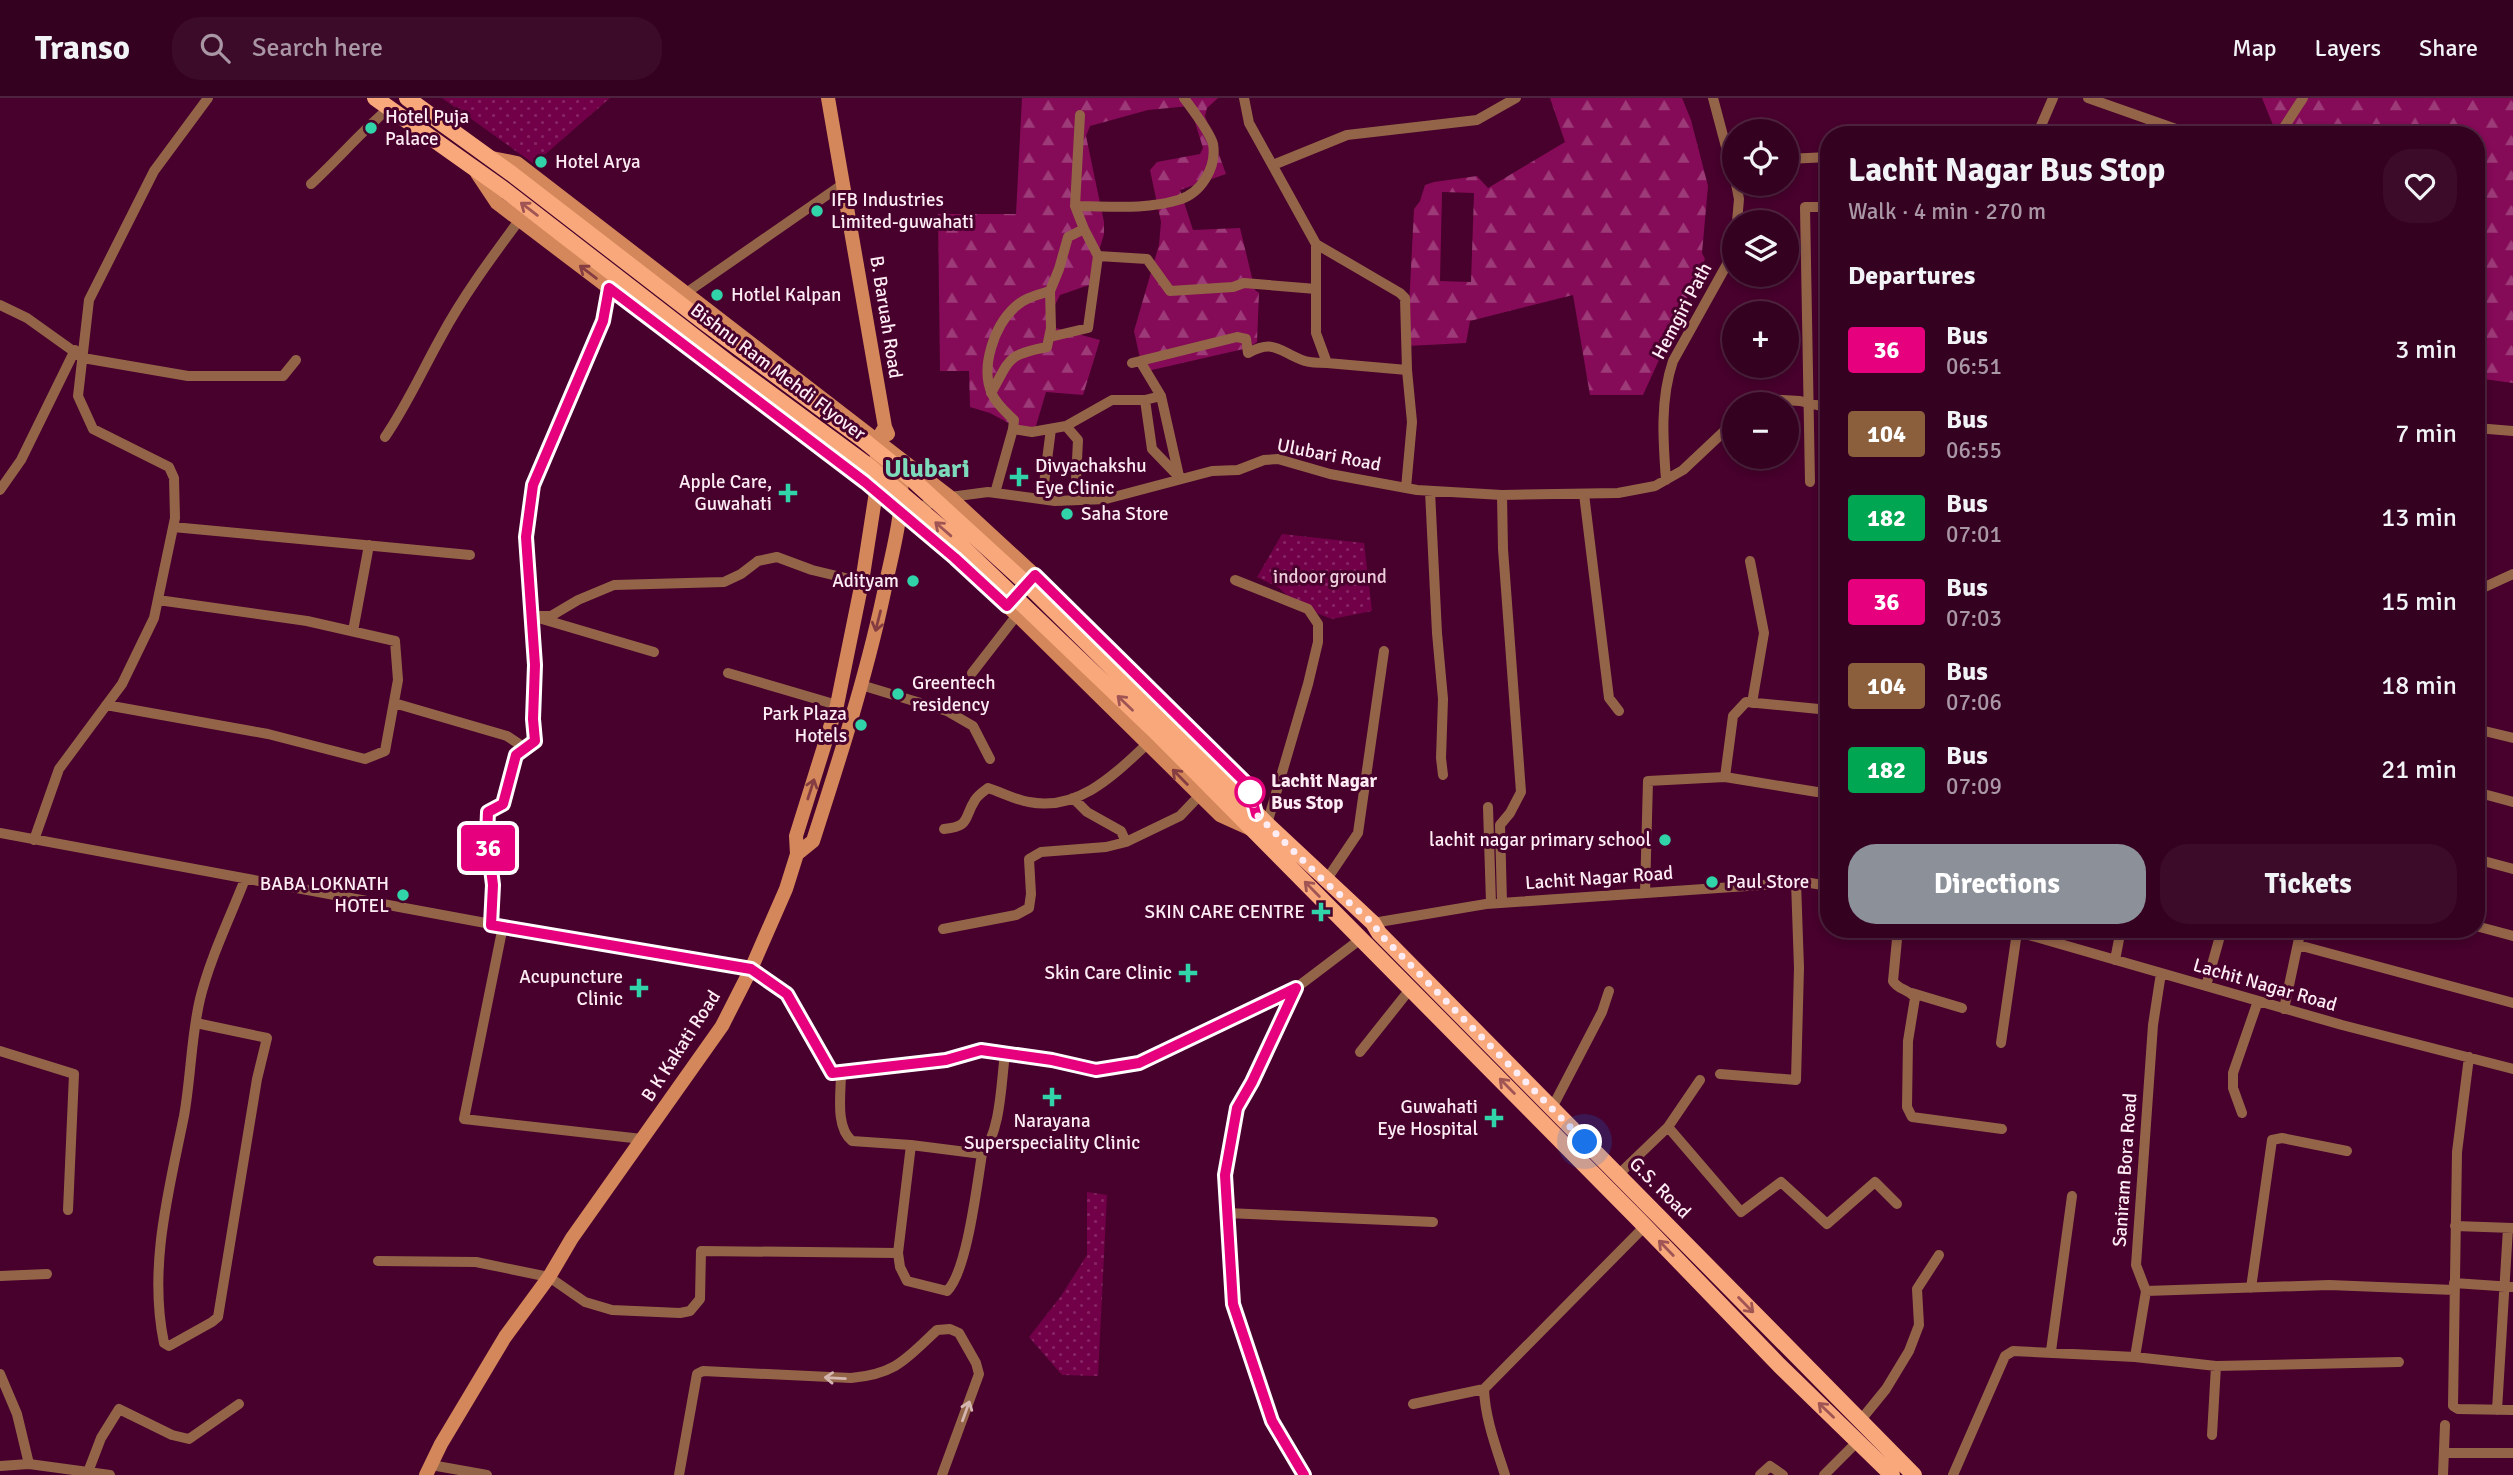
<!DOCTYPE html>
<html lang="en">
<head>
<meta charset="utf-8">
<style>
  body { margin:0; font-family:Signika,sans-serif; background:#3d0b2a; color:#f1f3f6; height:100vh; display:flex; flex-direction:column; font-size:26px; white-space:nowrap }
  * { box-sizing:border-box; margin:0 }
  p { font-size:23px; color:#aa97a5 }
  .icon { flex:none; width:38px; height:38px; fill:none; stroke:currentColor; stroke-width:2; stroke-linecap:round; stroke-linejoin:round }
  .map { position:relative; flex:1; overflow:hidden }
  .side { position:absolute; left:1820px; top:28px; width:665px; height:812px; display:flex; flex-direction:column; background:#350121; border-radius:28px; box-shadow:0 4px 10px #0003,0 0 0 2px #4f233f }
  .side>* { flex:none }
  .badge { padding:0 14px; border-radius:5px; font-size:24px; line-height:46px }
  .controls { position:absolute; left:1722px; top:21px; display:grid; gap:14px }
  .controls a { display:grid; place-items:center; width:77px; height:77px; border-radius:50%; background:#350121; box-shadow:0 4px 10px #0003,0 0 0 2px #4f233f; font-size:35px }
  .you { position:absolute; width:35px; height:35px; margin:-18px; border:5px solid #fff; border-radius:50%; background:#1a73e8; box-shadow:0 0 0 10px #1a73e833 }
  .map>.badge { position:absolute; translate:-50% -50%; box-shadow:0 0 0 4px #fff }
  h2 { padding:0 28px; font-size:26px; line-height:63px }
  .round { display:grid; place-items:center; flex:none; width:74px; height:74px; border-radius:28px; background:#3d0b2a }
  .summary { display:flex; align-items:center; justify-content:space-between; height:119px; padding:0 28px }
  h1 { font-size:33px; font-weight:700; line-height:52px }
  .cta { display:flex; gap:14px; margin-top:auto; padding:14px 28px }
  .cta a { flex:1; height:80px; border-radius:28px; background:#8c9099; color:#fff; font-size:28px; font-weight:700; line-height:80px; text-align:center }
  .cta a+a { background:#3d0b2a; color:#f1f3f6 }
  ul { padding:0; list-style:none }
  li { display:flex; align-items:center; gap:21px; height:84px; padding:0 28px }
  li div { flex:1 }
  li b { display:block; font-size:26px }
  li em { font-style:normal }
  li .badge { min-width:77px; font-weight:700; text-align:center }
  header { display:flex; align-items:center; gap:42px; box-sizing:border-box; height:98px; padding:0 35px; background:#350121; border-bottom:2px solid #4f233f }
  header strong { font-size:33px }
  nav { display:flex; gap:38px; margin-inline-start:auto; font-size:24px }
  .search { width:490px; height:63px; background:#3d0b2a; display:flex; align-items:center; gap:18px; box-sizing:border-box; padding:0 24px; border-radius:28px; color:#aa97a5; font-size:26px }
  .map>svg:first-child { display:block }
  .grass { fill:url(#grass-dots) }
  .forest { fill:url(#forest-firs); fill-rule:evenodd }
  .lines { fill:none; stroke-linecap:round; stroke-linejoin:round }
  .street { stroke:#946449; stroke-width:10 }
  .secondary { stroke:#d4875a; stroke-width:14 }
  .primary { stroke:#f8a87b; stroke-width:16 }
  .oneway { stroke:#a05454 }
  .oneway2 { stroke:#863d41 }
  .oneway3 { stroke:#d4b6b0 }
  .line-casing { stroke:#fff; stroke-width:16 }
  .line { stroke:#e6007e; stroke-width:10 }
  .walk { stroke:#feecf4; stroke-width:7; stroke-dasharray:0 12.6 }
  .poi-dot { fill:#31d4a9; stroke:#47012c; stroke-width:2.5 }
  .stop-dot { fill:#fff; stroke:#e6007e; stroke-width:3.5 }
  .labels { text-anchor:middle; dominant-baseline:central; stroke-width:6; stroke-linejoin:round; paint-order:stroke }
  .poi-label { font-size:19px; fill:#feecf4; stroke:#47012c; text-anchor:end }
  .street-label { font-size:19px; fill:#feecf4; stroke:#47012c }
  .park-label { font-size:19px; fill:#eccdda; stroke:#47012c }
  .stop-label { font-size:19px; font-weight:bold; fill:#feecf4; stroke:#47012c; text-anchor:start }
  .district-label { font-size:26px; font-weight:bold; fill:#7ddabb; stroke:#47012c }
</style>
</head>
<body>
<header>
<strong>Transo</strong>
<div class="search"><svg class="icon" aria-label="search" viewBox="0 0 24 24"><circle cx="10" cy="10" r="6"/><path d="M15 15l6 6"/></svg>Search here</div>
<nav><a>Map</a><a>Layers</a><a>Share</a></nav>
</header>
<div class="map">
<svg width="2513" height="1377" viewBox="0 0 2513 1377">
  <defs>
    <pattern id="grass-dots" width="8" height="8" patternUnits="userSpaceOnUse" patternTransform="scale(1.75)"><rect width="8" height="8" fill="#720049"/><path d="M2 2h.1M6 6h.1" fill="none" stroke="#872564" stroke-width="1.8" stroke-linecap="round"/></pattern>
    <pattern id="forest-firs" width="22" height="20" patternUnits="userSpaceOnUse" patternTransform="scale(1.75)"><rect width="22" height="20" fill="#850a57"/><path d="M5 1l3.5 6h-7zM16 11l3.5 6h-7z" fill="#9d3a78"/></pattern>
  </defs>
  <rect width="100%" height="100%" fill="#47012c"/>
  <path class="grass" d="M 442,0 L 610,0 L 534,66 Z
    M 1282,436 L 1364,445 L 1372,513 L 1332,521 L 1298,508 L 1278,489 L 1257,479 Z
    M 1087,1094 L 1107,1097 L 1098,1278 L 1062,1277 L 1029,1239 L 1061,1198 L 1087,1157 Z"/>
  <path class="forest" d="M 1022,0 L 1218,0 L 1207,10 L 1205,18 L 1226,76 L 1180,92 L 1193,132 L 1240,130 L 1255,192 L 1259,195 L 1257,244 L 1248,250 L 1143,274 L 1134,233 L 1159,147 L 1161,124 L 1150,72 L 1157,64 L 1200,56 L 1203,50 L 1190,8 L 1148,12 L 1090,28 L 1086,38 L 1104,124 L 1104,136 L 1089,187 L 1060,197 L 1046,225 L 1052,229 L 1100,242 L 1083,297 L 1046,294 L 1033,338 L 990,315 L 970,309 L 969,273 L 940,273 L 938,116 L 1016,116 Z
    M 1550,0 L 1682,0 L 1691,22 L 1708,88 L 1702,155 L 1705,161 L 1643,297 L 1590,297 L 1573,197 L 1470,223 L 1466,245 L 1407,248 L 1414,111 L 1420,103 L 1425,87 L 1434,84 L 1477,78 L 1488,90 L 1565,44 ZM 1442,94 L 1474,95 L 1471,184 L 1440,183 Z
    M 2262,0 L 2513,0 L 2513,285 L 2476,280 L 2476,37 L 2277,37 Z"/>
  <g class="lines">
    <path class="street" d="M 1244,0 L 1249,25 L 1316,146 L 1400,195 L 1405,200 L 1407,272 L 1412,324 L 1406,390
      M 1713,0 L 1734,79
      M 2088,0 L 2193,37
      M 2037,37 L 2053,0
      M 2279,37 L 2303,0
      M 1787,61 L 1829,59
      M 1273,67 L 1347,37 L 1477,22 L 1516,0
      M 311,86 C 338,61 361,34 389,10
      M 1736,86 L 1739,101 L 1737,124
      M 1075,108 C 1108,108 1146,112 1178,102 C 1201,96 1217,69 1213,46 C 1210,34 1192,11 1184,0
      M 1316,146 L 1316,235 L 1327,265 L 1407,272
      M 1098,158 L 1147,161 L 1170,193 L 1233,189 L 1244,185 L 1316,191
      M 686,195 L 843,86
      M 0,207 L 27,220 L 83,260 L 188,278 L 283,278 L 296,262
      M 1050,239 L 1088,230 L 1098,158 L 1084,131
      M 1140,263 L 1161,298 L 1145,302 L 1152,351 L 1180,380
      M 1132,265 L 1237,239 L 1246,241 L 1248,255 C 1276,240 1280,255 1305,263 C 1312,265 1320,265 1327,265
      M 991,295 C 1011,260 1006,257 1047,249 L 1051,230 L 1050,193
      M 1161,298 L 1179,378
      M 1755,306 L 1762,301 L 1800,303 L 1829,310
      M 1066,328 L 1078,342 L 1075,402
      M 2476,330 L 2513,333
      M 1013,331 L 1032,334 L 1066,328 L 1112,302 L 1145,302
      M 385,339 C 407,307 422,273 441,239 C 463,198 492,159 520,121
      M 1666,382 C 1663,342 1660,301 1673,263 L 1731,159 L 1734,145
      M 1810,384 L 1805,109 L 1829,109
      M 0,392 L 21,362 L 75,252
      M 1430,393 L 1437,535 L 1443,601 L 1441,660 L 1443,677
      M 995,395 L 1013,331 L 1014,322 C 1006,314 997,307 992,296 C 980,270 994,228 1015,209 C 1024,200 1038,197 1050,193 L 1059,171 L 1068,139 L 1084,131 L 1075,108 L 1080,17
      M 1584,396 L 1609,600 L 1619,613
      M 1042,401 L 1051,331
      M 913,411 L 950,399 L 988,394 L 1055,403 L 1106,401 L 1212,373 L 1238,372 L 1264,362 L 1278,361 L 1330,376 L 1417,392 L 1502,397 L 1618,395 L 1655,388 L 1683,372 L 1734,324
      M 173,429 L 470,457
      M 1750,463 L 1764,535 L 1752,605
      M 1235,482 L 1308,511 L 1318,526 L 1318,544 L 1308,586 L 1267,726
      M 2476,493 L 2513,476
      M 532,518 L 551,518 L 578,502 L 614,487 L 724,484 L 741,476 L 758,463 L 777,459 L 812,472 L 862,484
      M 542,521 L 654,554
      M 353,533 L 369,447
      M 728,575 L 837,607
      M 972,575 L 1017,517
      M 861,587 L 947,613 L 973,628 L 990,661
      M 394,605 L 507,638 L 519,646 L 503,706 L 488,714 L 487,738 L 493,787 L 491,826
      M 106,607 L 268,636 L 365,661 L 385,653 L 398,582 L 395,543 L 307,523 L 158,502
      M 2476,631 L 2513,640
      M 516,658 L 535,643 L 533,621 L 535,567 L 526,439 L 533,387 L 603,223 L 609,190
      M 1725,679 L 1817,694
      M 2476,694 L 2513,704
      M 1073,700 L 1087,714 L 1121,733 L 1126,744
      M 1488,709 L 1491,805
      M 944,731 C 971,728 963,721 975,702 C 978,697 984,693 988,690 C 1001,694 1015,702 1029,704 C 1078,714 1115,676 1147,646
      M 0,735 L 491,826 L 751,871 L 787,896 L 832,975 L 946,962 L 981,952 L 1052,962 L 1096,972 L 1139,965 L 1296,890 L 1362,840
      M 34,742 L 59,671 L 122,586 L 154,520 L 175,420 L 174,380 L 169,369 L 93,331 L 78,298 L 89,202 L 154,73 L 208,0
      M 2476,761 L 2513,771
      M 1325,784 L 1358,735 L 1384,553
      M 1645,795 L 1648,683 L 1725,679 L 1733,618 L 1746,604 L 1829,612
      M 1502,805 L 1500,727 L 1510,715 L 1521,694 L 1503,451 L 1502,397
      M 1373,825 L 1486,806 L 1804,784 L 1829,788
      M 503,828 L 464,1021 L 642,1041
      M 2476,828 L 2513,838
      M 943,831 L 1016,817 L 1029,810 L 1031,796 L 1029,761 L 1041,754 L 1106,749 L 1126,744 L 1180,718 L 1199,698
      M 1898,831 L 1893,883 C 1898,892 1909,891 1915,900 L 1908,943 L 1907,1009 L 1912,1019 L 2002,1031
      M 2008,831 L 2342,927 L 2513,971
      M 2298,847 L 2513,905
      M 2115,862 L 2121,831
      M 2206,888 L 2222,831
      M 1296,890 L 1252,984 L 1237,1010 L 1225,1077 L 1233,1206 L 1272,1323 L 1304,1377
      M 1912,895 L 1962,910
      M 2284,911 L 2301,831
      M 196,925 L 267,940 L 257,981 L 218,1219 L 212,1224 L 169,1248 L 164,1245 C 148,1169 169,1092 184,1018 C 191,979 191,939 200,901 C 210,860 230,820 245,781
      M 2001,945 L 2017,834
      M 0,953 L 74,976 L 68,1112
      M 1360,954 L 1411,890
      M 2469,959 L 2457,1054 L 2453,1308 L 2458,1311 L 2513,1312
      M 1720,976 L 1796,982 L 1799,870 L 1796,784
      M 1700,982 L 1668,1029 L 1741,1114 L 1781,1084 L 1827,1126 L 1875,1084 L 1897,1106
      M 1552,1010 L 1602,914 L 1609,893
      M 2242,1015 L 2233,990 L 2233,975 L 2258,903
      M 911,1047 L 982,1056 C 1001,1033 1001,985 1005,956
      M 1618,1077 L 1668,1029
      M 1227,1115 L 1433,1124
      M 2455,1128 L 2513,1130
      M 898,1155 L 900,1169 L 907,1183 L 947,1193 C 967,1174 977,1086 982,1056
      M 378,1163 L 476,1164 L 549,1179 L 585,1204 L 612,1212 L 680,1215 L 690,1213 L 700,1201 L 701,1153 L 898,1155 L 911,1047 L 852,1043 C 835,1029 841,996 841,975
      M 0,1178 L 47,1176
      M 2454,1185 L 2513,1189
      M 2251,1190 L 2272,1042 L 2282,1040 L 2347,1053
      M 2146,1193 L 2329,1187 L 2454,1192
      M 2051,1253 L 2072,1098
      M 2135,1259 L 2216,1268 L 2399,1264
      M 0,1276 L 17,1316 L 29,1366
      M 1413,1306 L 1484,1291
      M 2497,1312 L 2508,1130
      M 1860,1323 L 1886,1291 L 1909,1253 L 1919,1227 L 1917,1191 L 1939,1157
      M 2212,1337 L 2216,1268
      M 2445,1355 L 2513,1355
      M 431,1367 L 487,1377
      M 0,1368 L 29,1366 L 110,1377
      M 88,1374 L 101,1340 L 119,1311 L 172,1337 L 189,1341 L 239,1306
      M 679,1377 L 697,1276 L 703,1273 L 851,1280 C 896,1276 906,1261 937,1232 L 950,1231 L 959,1235 L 976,1265 L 979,1276 L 942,1377
      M 1505,1377 C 1496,1349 1485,1320 1484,1291 L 1645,1128
      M 1760,1377 L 1770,1368 L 1783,1377
      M 1824,1377 L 1858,1343
      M 1953,1377 L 2005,1258 L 2013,1253 L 2135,1259 L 2146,1193 L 2136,1167 L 2153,927 L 2161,875
      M 2443,1377 L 2445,1327"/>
    <path class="secondary" d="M 828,0 L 885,329 L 888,336
      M 492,60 L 517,65 L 950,399 L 1053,494 L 1249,688 L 1257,716
      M 477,75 L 497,105 L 865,384 L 955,460 L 1017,517 L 1220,717 L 1251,731
      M 797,756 L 813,743 C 841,656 869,570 887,480 C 896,439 905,407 900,364
      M 426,1377 L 441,1346 L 505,1239 L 549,1179 L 572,1140 L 722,928 L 751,871 L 786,791 L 797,756 L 796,738 L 837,607 L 862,484 L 876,394 L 877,342 L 885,329"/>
    <path class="primary" d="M 375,0 L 502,90 L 730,266 L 870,369 L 951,438 L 1160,638 L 1638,1121 L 1779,1267 L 1892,1377
      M 407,0 L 512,76 L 705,225 L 862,341 L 914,383 L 1031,490 L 1170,627 L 1267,726 L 1373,825 L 1379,835 L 1914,1377"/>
  </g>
  <defs><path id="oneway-shaft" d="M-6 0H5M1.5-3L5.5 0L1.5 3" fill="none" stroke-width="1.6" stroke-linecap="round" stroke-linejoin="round" transform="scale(1.75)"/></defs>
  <g class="oneway">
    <use href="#oneway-shaft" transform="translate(529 111) rotate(-143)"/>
    <use href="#oneway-shaft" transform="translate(943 431) rotate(-139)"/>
    <use href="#oneway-shaft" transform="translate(1125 605) rotate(-136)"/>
    <use href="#oneway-shaft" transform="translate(1312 791) rotate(-135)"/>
    <use href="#oneway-shaft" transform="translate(1507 988) rotate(-135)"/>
    <use href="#oneway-shaft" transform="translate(1666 1150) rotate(-134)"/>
    <use href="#oneway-shaft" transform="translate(1746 1207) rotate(45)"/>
    <use href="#oneway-shaft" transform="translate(1826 1312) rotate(-136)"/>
  </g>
  <g class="oneway2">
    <use href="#oneway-shaft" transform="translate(588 174) rotate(-143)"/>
    <use href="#oneway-shaft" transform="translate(878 523) rotate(104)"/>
    <use href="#oneway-shaft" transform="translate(1180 679) rotate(-135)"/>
    <use href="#oneway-shaft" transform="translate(811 691) rotate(-72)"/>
  </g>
  <g class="oneway3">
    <use href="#oneway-shaft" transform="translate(835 1280) rotate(-177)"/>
    <use href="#oneway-shaft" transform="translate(966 1313) rotate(-70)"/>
  </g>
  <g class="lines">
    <defs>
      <path id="line" d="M 1256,716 L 1249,688 L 1035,477 L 1007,508 L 955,460 L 865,384 L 609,190 L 603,223 L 533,387 L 526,439 L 535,567 L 533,621 L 535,643 L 516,657 L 503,706 L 488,714 L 487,738 L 493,787 L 491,827 L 751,871 L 787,896 L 832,975 L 946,962 L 981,952 L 1052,962 L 1096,972 L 1139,965 L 1296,890 L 1252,984 L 1237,1010 L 1225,1077 L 1233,1206 L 1272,1323 L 1304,1377"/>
    </defs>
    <use href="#line" class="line-casing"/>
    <use href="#line" class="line"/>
    <path class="walk" d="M 1250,694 L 1249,688 L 1256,716 L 1325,784 L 1373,825 L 1379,835 L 1585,1044"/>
  </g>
  <g class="poi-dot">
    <circle cx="371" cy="30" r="7"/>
    <circle cx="541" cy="64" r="7"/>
    <circle cx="817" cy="113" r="7"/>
    <circle cx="717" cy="197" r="7"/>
    <path d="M1015.5 368.5h7v7h7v7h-7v7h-7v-7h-7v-7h7z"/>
    <path d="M784.5 384.5h7v7h7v7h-7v7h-7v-7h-7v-7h7z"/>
    <circle cx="1067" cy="416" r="7"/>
    <circle cx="913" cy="483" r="7"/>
    <circle cx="898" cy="596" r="7"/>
    <circle cx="861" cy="627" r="7"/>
    <circle cx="1665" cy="742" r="7"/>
    <circle cx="1712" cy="784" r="7"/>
    <circle cx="403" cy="797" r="7"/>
    <path d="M1317.5 803.5h7v7h7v7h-7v7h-7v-7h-7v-7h7z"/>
    <path d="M1184.5 864.5h7v7h7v7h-7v7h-7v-7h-7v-7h7z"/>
    <path d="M635.5 879.5h7v7h7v7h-7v7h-7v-7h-7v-7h7z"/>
    <path d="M1048.5 988.5h7v7h7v7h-7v7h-7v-7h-7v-7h7z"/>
    <path d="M1490.5 1009.5h7v7h7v7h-7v7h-7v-7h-7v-7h7z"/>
  </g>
  <circle class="stop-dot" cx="1250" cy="694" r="14"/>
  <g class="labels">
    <g class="poi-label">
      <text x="385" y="19" text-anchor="start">Hotel Puja<tspan x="385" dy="22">Palace</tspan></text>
      <text x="555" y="64" text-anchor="start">Hotel Arya</text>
      <text x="831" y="102" text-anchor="start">IFB Industries<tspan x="831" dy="22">Limited-guwahati</tspan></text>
      <text x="731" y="197" text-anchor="start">Hotlel Kalpan</text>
      <text x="1035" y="368" text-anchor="start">Divyachakshu<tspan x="1035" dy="22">Eye Clinic</tspan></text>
      <text x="772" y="384">Apple Care,<tspan x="772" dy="22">Guwahati</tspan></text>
      <text x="1081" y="416" text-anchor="start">Saha Store</text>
      <text x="899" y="483">Adityam</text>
      <text x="912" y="585" text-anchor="start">Greentech<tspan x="912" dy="22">residency</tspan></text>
      <text x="847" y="616">Park Plaza<tspan x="847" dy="22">Hotels</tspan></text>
      <text x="1651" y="742">lachit nagar primary school</text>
      <text x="1726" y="784" text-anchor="start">Paul Store</text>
      <text x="389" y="786">BABA LOKNATH<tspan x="389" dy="22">HOTEL</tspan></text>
      <text x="1305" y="814">SKIN CARE CENTRE</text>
      <text x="1172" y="875">Skin Care Clinic</text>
      <text x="623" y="879">Acupuncture<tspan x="623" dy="22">Clinic</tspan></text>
      <text x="1478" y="1009">Guwahati<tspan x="1478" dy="22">Eye Hospital</tspan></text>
      <text x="1052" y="1023" text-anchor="middle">Narayana<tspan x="1052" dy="22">Superspeciality Clinic</tspan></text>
    </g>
    <g class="street-label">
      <text transform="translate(1682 213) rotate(-62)">Hemgiri Path</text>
      <text transform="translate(886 219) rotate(81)">B. Baruah Road</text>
      <text transform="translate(778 274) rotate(37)">Bishnu Ram Mehdi Flyover</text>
      <text transform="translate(1329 357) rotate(11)">Ulubari Road</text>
      <text transform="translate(1599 780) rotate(-4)">Lachit Nagar Road</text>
      <text transform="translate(2265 887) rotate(16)">Lachit Nagar Road</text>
      <text transform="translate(681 948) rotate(-57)">B K Kakati Road</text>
      <text transform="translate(2125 1072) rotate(-86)">Saniram Bora Road</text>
      <text transform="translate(1660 1090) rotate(45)">G.S. Road</text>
    </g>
    <g class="park-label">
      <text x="1330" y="479">indoor ground</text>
    </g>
    <g class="stop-label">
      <text x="1271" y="683">Lachit Nagar<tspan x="1271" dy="22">Bus Stop</tspan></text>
    </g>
    <g class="district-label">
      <text x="927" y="371">Ulubari</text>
    </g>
  </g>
</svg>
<div class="controls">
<a><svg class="icon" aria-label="locate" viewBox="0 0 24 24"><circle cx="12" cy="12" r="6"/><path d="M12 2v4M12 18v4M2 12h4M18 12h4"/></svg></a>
<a><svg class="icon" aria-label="layers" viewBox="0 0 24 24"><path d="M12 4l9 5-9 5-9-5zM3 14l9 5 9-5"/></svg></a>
<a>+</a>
<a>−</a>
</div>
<div class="you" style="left:1585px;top:1044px"></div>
<b class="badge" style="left:488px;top:750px;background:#e6007e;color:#fff">36</b>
<section class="side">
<div class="summary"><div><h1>Lachit Nagar Bus Stop</h1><p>Walk · 4 min · 270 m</p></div><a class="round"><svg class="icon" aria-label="heart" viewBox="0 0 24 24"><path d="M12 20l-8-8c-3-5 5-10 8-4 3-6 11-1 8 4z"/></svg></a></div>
<h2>Departures</h2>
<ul>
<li><span class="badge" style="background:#e6007e;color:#fff">36</span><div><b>Bus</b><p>06:51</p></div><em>3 min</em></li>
<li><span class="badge" style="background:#8b5e3c;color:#fff">104</span><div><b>Bus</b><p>06:55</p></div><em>7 min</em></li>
<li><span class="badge" style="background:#00a651;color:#fff">182</span><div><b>Bus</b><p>07:01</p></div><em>13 min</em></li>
<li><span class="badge" style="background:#e6007e;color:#fff">36</span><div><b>Bus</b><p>07:03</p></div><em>15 min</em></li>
<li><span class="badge" style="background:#8b5e3c;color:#fff">104</span><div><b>Bus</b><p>07:06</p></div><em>18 min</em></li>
<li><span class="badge" style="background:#00a651;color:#fff">182</span><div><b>Bus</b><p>07:09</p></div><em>21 min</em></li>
</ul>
<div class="cta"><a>Directions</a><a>Tickets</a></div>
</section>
</div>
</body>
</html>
